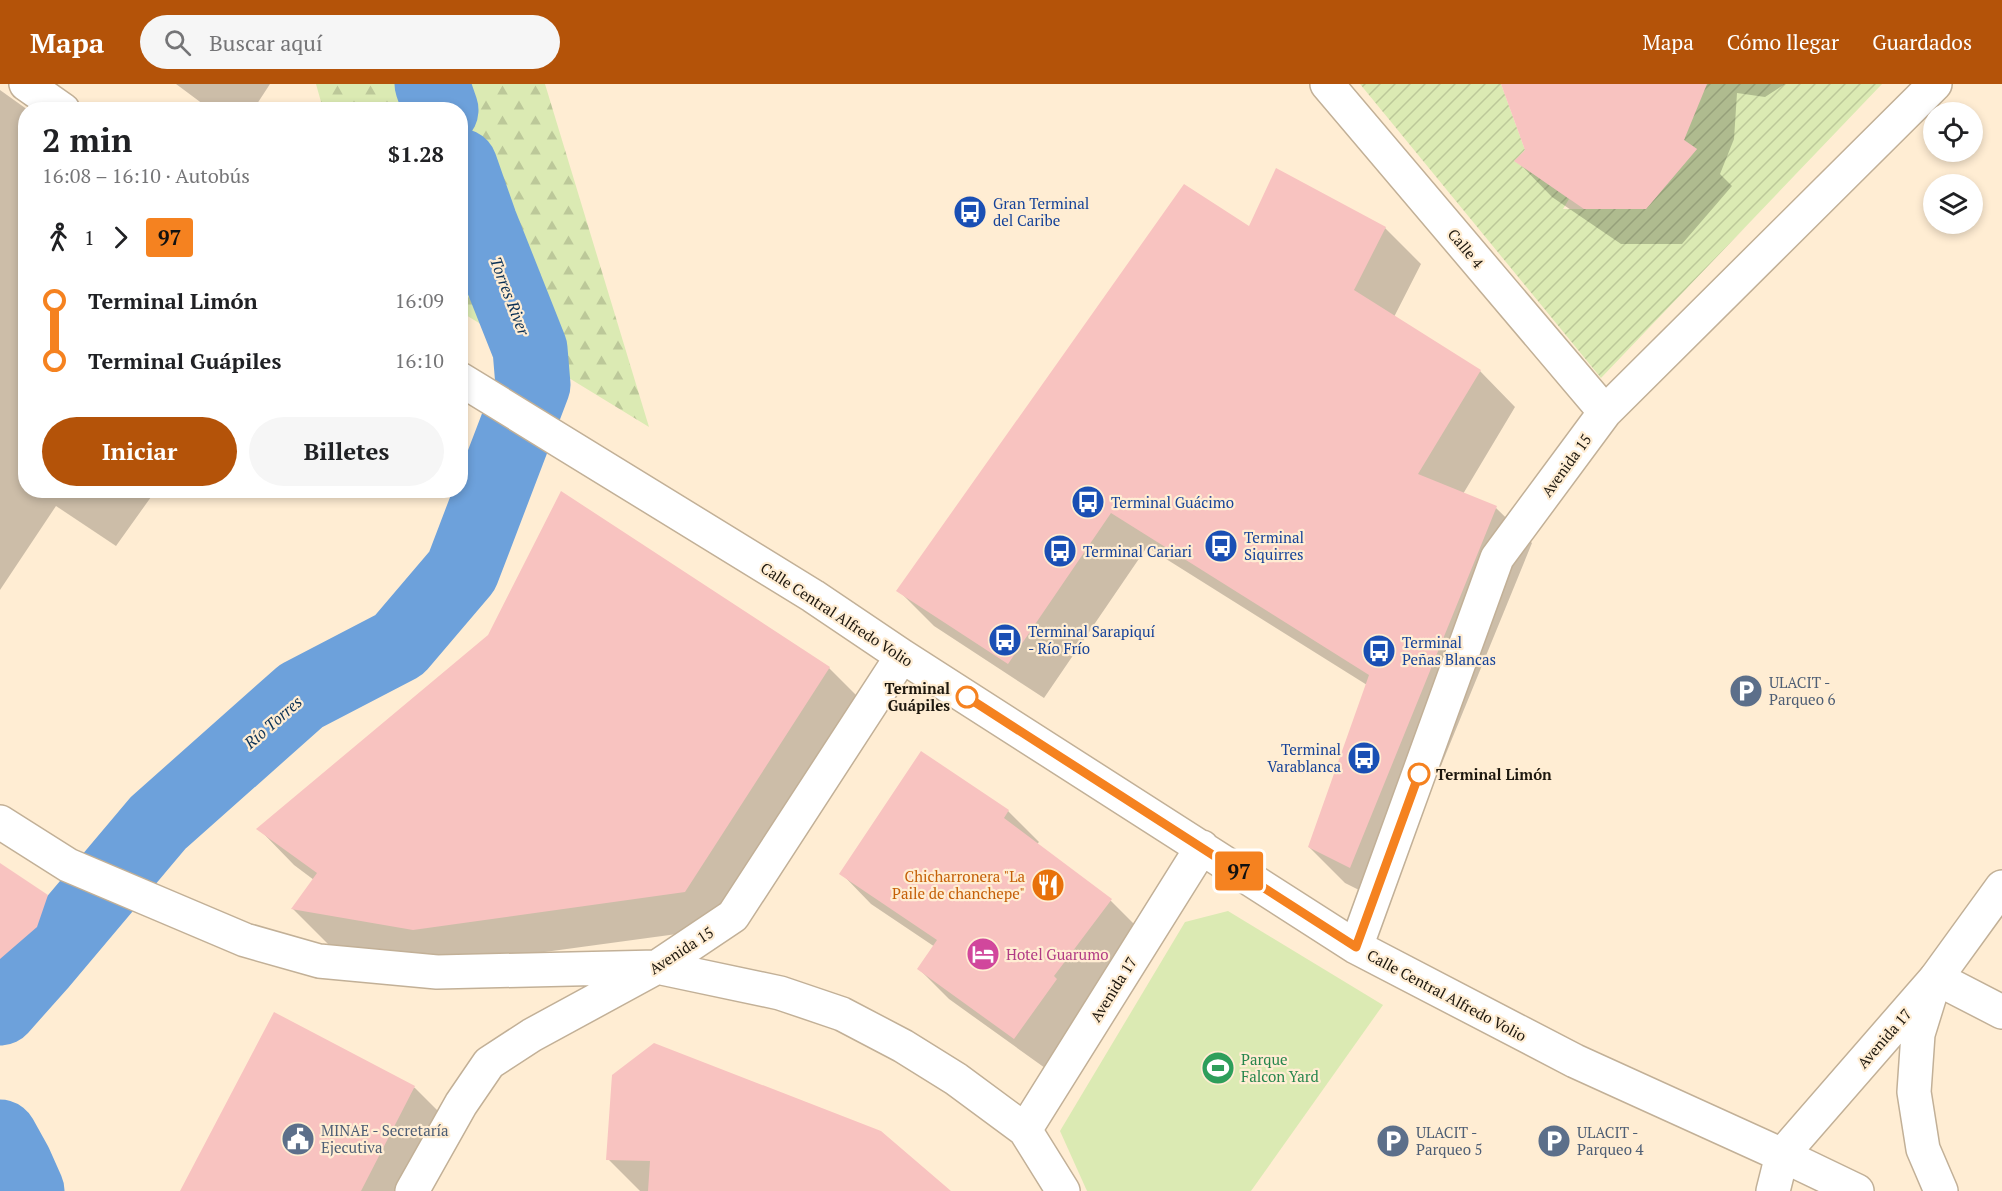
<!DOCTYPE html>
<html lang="es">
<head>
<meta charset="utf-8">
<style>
  body { margin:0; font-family:"PT Serif",serif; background:#f6f6f6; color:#202124; height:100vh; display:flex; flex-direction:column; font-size:22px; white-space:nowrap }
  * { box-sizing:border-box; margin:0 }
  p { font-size:20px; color:#757577 }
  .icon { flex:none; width:33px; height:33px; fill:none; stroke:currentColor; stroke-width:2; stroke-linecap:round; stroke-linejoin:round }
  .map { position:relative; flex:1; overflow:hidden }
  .details { position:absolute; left:18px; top:18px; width:450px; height:396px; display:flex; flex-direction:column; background:#fff; border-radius:24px; box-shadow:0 3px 9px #0003 }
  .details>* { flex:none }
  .badge { padding:0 12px; border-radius:4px; font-size:21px; line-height:39px }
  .tools { position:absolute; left:1923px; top:18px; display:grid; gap:12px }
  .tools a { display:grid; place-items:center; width:60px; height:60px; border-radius:50%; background:#fff; box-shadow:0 3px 9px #0003; font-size:30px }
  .map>.badge { position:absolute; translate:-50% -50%; box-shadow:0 0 0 3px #fff }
  .legs { display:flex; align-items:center; gap:9px; height:66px; padding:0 24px; font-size:20px }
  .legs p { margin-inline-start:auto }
  .overview { display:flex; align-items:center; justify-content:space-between; height:102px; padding:0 24px }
  h1 { font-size:33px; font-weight:700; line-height:45px }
  .primary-button { display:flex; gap:12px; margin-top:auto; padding:12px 24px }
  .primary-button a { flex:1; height:69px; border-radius:36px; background:#b45309; color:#fff; font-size:24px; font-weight:700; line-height:69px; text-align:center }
  .primary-button a+a { background:#f6f6f6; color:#202124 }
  ul { padding:0 24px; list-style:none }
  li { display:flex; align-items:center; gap:21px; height:60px; font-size:22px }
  li i { display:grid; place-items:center; width:9px; height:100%; margin:0 8px; background:currentColor }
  li i::after { content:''; width:15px; height:15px; margin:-8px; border:4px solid; border-radius:50%; background:#fff }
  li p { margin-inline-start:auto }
  li:first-child i { background:linear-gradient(#0000 50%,currentColor 0) }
  li:last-child i { background:linear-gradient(currentColor 50%,#0000 0) }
  header { display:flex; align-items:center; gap:36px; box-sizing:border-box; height:84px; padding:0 30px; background:#b45309; color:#fff }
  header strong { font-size:28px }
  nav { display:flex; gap:33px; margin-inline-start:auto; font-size:21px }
  .search { width:420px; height:54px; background:#f6f6f6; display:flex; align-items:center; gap:15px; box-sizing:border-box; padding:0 21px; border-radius:33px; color:#757577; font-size:22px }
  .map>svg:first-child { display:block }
  .forest { fill:url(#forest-firs) }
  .garden { fill:url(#garden-furrows) }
  .pitch { fill:#dbeab3 }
  .shadow { fill:#0003 }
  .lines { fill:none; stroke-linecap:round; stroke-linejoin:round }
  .river { stroke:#6da1db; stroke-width:75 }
  .building { fill:#f8c3c0 }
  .minor-casing { stroke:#c2b097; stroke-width:36 }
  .major-casing { stroke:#c2b097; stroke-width:36 }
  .minor { stroke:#fff; stroke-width:33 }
  .major { stroke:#fff; stroke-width:33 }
  .line-1-casing { stroke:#fff; stroke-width:14 }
  .line-1 { stroke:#f58220; stroke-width:9 }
  .stop-1-dot { fill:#fff; stroke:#f58220; stroke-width:3 }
  .labels { text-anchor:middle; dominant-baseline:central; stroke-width:4.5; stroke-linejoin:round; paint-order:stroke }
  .transit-label { font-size:15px; fill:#164399; stroke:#ffedd3; text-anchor:start }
  .street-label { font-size:15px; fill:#1d170e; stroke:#ffedd3 }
  .service-label { font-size:15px; fill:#4e5e75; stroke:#ffedd3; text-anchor:start }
  .stop-label { font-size:15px; font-weight:bold; fill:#1d170e; stroke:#ffedd3; text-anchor:end }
  .food-label { font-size:15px; fill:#c56008; stroke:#ffedd3; text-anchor:end }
  .hotel-label { font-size:15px; fill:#b23c85; stroke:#ffedd3; text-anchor:start }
  .leisure-label { font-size:15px; fill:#27864d; stroke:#ffedd3; text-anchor:start }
  .water-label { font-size:16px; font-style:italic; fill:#0b3156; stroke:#ffedd3 }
</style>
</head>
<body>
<header>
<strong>Mapa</strong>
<div class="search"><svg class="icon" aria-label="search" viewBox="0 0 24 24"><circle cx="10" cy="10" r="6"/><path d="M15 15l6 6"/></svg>Buscar aquí</div>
<nav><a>Mapa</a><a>Cómo llegar</a><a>Guardados</a></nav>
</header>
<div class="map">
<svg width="2002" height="1107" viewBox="0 0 2002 1107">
  <defs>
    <pattern id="forest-firs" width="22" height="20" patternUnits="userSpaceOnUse" patternTransform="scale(1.5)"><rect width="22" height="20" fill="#dbeab3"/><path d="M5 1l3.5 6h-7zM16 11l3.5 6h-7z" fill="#bcc899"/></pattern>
    <pattern id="garden-furrows" width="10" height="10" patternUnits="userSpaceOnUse" patternTransform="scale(1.5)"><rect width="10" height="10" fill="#dbeab3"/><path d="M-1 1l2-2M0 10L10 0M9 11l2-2" fill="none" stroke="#bcc899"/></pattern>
  </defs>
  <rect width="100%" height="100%" fill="#ffedd3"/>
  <path class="forest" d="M 316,0 L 545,0 L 649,343 L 461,228 L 460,26 L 323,25 Z"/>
  <path class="garden" d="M 1360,0 L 1501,0 L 1525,66 L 1515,77 L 1569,115 L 1563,125 L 1646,125 L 1697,65 L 1684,56 L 1700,0 L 1882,0 L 1601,294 Z"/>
  <path class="pitch" d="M 1228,827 L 1383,921 L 1251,1107 L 1087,1107 L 1060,1047 L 1185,838 Z"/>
  <path class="shadow" d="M 176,0 L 270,0 L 253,26 L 211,26 Z
    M 1503,0 L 1785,0 L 1765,13 L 1737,9 L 1734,55 L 1720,90 L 1732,102 L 1682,160 L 1621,160 L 1552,113 L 1517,77 L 1526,66 Z
    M 0,6 L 28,26 L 26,26 L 26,406 L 156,406 L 116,462 L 56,422 L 0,506 Z
    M 1385,144 L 1421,180 L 1394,233 L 1480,287 L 1515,323 L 1463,410 L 1496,424 L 1532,459 L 1385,819 L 1345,799 L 1309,763 L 1367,601 L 1147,463 L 1044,614 L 934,542 L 898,506 L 1250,145 Z
    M 489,552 L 829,584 L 865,620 L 721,844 L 450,881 L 329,861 L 293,825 L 314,796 L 294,781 L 259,745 Z
    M 921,669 L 1008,727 L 1039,758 L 1036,761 L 1111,817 L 1141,847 L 1045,984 L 949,915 L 919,885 L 935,863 L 871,820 L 841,789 Z
    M 0,781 L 47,813 L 81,846 L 70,877 L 0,937 Z
    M 274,930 L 415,1004 L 443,1032 L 404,1107 L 181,1107 Z
    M 613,992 L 949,1107 L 640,1107 L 608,1075 Z
    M 0,1081 L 21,1107 L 0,1107 Z"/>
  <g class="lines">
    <path class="river" d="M 432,0 L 441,26
      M 0,924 L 40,879 L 158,739 L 301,612 L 399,561 L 462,487 L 533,301 L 530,265 L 480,139 L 460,82
      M 0,1053 L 15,1080 L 27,1107"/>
  </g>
  <path class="building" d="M 1501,0 L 1707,0 L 1684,56 L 1697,65 L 1646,125 L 1584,125 L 1514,77 L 1525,66 Z
    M 1276,84 L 1386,143 L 1354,206 L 1481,286 L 1418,390 L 1497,422 L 1350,784 L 1308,763 L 1369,591 L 1111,429 L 1008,580 L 896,507 L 1184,100 L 1249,142 Z
    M 561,407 L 830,583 L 685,808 L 413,846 L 291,825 L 317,789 L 256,745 L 488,551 Z
    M 921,667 L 1009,726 L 1004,734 L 1112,815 L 1054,892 L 1057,895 L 1014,955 L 917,885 L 937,856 L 839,790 Z
    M 0,779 L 48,811 L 37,843 L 0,875 Z
    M 274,928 L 415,1002 L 361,1107 L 180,1107 Z
    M 654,959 L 881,1047 L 951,1107 L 648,1107 L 650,1077 L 606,1076 L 612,991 Z"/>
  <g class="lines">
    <defs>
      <path id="minor" d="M 26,0 L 63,26
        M 1327,0 L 1605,328
        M 460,295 L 813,512 L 902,572 L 1356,863 L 1575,977 L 1782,1071
        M 0,738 L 68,781 L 245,856 L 319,877 L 437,888 L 657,883 L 780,909 L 842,930 L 903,962 L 956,995 L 1025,1046 L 1063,1107
        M 1356,863 L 1497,474 L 1605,328 L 1935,0
        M 1936,894 L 2002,928
        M 1025,1046 L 1202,763
        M 412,1107 L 461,1020 L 489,979 L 532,951 L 657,883 L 733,832 L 902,572"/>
      <path id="major" d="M 1931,908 L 1918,950 L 1914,1008 L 1923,1065 L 1941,1107
        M 1782,1071 L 1857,1107
        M 1773,1107 L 1782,1071 L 1936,894 L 2002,803"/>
    </defs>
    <use href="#minor" class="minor-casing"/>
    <use href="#major" class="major-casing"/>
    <use href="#minor" class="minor"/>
    <use href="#major" class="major"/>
  </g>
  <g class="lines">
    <defs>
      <path id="line-1" d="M 967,613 L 1356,863 L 1419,690"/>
    </defs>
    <use href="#line-1" class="line-1-casing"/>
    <use href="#line-1" class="line-1"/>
  </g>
  <defs>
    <symbol id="bus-disc" viewBox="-11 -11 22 22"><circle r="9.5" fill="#1a4fb4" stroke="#ffedd3"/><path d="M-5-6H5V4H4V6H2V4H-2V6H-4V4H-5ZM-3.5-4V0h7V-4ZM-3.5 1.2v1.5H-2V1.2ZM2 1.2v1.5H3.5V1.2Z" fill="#fff"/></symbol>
    <symbol id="parking-disc" viewBox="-11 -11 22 22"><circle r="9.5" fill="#5c6f8a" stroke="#ffedd3"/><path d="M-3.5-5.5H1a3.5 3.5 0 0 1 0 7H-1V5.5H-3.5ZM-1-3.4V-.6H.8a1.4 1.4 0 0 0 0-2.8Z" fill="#fff"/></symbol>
    <symbol id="restaurant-disc" viewBox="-11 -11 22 22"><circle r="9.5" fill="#e8710a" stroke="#ffedd3"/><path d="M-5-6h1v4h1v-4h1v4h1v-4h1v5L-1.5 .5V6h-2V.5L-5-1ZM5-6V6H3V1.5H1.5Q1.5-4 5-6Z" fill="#fff"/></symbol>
    <symbol id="hotel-disc" viewBox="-11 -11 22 22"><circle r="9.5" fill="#d1479c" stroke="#ffedd3"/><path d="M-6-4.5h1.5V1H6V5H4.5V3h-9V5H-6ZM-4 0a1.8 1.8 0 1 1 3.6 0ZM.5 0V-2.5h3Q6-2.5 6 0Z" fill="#fff"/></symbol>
    <symbol id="stadium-disc" viewBox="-11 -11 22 22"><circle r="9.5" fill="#2e9e5b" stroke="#ffedd3"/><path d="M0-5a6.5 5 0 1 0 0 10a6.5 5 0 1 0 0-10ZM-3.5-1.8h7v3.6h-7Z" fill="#fff"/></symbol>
    <symbol id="civic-disc" viewBox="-11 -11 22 22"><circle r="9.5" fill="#5c6f8a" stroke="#ffedd3"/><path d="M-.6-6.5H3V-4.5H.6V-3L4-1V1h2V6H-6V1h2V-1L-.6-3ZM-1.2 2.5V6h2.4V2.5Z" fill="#fff"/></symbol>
  </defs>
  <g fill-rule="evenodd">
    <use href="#bus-disc" x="951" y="109" width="38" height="38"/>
    <use href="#bus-disc" x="1069" y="399" width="38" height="38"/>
    <use href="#bus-disc" x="1202" y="443" width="38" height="38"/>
    <use href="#bus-disc" x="1041" y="448" width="38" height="38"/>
    <use href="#bus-disc" x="986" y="537" width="38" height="38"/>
    <use href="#bus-disc" x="1360" y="548" width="38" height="38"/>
    <use href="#parking-disc" x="1727" y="588" width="38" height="38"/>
    <use href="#bus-disc" x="1345" y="655" width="38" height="38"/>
    <use href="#restaurant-disc" x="1029" y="782" width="38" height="38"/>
    <use href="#hotel-disc" x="964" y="851" width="38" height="38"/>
    <use href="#stadium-disc" x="1199" y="965" width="38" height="38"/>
    <use href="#civic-disc" x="279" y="1036" width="38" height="38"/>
    <use href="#parking-disc" x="1374" y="1038" width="38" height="38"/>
    <use href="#parking-disc" x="1535" y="1038" width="38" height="38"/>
  </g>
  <g class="stop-1-dot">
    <circle cx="967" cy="613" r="10"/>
    <circle cx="1419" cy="690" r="10"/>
  </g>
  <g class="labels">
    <g class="transit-label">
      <text x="993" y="119">Gran Terminal<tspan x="993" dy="17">del Caribe</tspan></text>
      <text x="1111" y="418">Terminal Guácimo</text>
      <text x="1244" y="453">Terminal<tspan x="1244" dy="17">Siquirres</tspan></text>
      <text x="1083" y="467">Terminal Cariari</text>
      <text x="1028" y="547">Terminal Sarapiquí<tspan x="1028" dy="17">- Río Frío</tspan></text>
      <text x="1402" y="558">Terminal<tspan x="1402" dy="17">Peñas Blancas</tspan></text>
      <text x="1341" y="665" text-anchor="end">Terminal<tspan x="1341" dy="17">Varablanca</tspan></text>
    </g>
    <g class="street-label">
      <text transform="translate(1466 164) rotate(50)">Calle 4</text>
      <text transform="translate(1566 381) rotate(-54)">Avenida 15</text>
      <text transform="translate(837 530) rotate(33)">Calle Central Alfredo Volio</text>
      <text transform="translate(681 866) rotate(-33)">Avenida 15</text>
      <text transform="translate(1113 905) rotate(-58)">Avenida 17</text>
      <text transform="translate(1447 911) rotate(28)">Calle Central Alfredo Volio</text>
      <text transform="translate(1884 954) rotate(-49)">Avenida 17</text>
    </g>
    <g class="service-label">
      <text x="1769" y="598">ULACIT -<tspan x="1769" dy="17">Parqueo 6</tspan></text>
      <text x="321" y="1046">MINAE - Secretaría<tspan x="321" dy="17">Ejecutiva</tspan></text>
      <text x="1416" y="1048">ULACIT -<tspan x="1416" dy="17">Parqueo 5</tspan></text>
      <text x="1577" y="1048">ULACIT -<tspan x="1577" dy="17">Parqueo 4</tspan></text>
    </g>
    <g class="stop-label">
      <text x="950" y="604">Terminal<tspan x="950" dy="17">Guápiles</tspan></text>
      <text x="1436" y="690" text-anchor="start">Terminal Limón</text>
    </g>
    <g class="food-label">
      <text x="1025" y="792">Chicharronera "La<tspan x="1025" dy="17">Paile de chanchepe"</tspan></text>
    </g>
    <g class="hotel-label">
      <text x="1006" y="870">Hotel Guarumo</text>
    </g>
    <g class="leisure-label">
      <text x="1241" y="975">Parque<tspan x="1241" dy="17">Falcon Yard</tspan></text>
    </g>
    <g class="water-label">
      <text transform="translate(510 212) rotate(69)">Torres River</text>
      <text transform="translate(273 638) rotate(-41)">Río Torres</text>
    </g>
  </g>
</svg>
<div class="tools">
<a><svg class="icon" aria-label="locate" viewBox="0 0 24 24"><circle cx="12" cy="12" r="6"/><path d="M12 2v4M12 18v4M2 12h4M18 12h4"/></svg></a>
<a><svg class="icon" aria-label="layers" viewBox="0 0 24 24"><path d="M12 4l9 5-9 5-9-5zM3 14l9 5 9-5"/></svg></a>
</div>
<b class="badge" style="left:1239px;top:787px;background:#f58220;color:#111">97</b>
<section class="details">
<div class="overview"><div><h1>2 min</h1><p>16:08 – 16:10 · Autobús</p></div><b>$1.28</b></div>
<div class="legs"><svg class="icon" aria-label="walk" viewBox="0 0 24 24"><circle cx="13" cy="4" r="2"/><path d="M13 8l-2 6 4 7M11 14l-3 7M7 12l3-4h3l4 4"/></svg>1<svg class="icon" aria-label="forward" viewBox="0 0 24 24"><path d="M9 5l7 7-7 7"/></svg><b class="badge" style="background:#f58220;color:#111">97</b></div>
<ul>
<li><i style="color:#f58220"></i><b>Terminal Limón</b><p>16:09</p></li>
<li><i style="color:#f58220"></i><b>Terminal Guápiles</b><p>16:10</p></li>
</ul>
<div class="primary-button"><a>Iniciar</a><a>Billetes</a></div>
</section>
</div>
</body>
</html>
